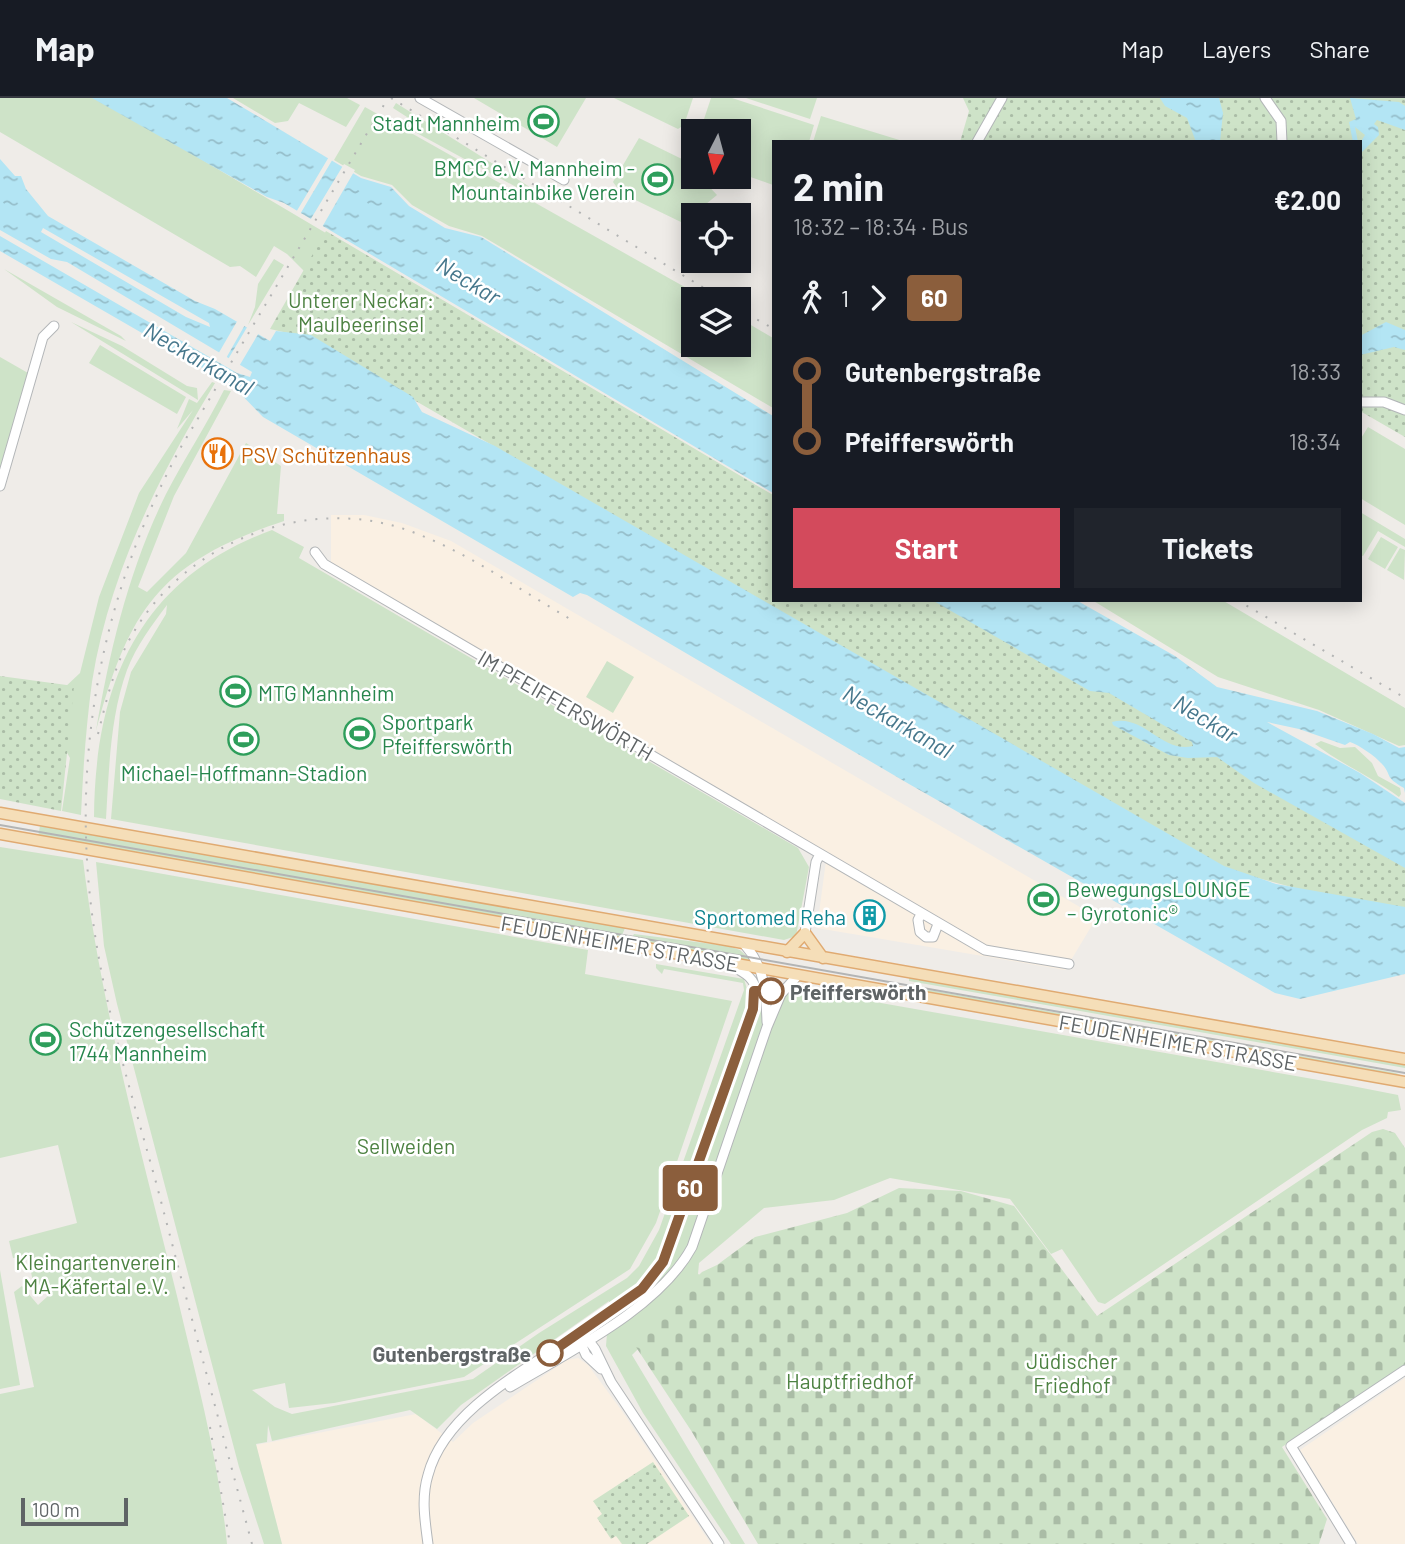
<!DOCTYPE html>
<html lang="en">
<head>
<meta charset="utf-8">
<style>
  body { margin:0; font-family:Barlow,sans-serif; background:#20242c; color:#f1f3f6; height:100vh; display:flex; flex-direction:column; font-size:26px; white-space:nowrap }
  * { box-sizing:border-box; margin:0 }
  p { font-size:23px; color:#9ea1a6 }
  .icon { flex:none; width:38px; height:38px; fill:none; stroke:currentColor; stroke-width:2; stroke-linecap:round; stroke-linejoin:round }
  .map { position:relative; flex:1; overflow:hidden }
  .details { position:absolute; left:772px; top:42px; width:590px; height:462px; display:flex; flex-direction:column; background:#171b24; border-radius:0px; box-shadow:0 4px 18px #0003 }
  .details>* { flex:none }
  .badge { padding:0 14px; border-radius:5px; font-size:24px; line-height:46px }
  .needle { width:46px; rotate:186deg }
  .fabs { position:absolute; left:681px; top:21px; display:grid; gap:14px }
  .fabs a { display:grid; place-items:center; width:70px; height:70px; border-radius:0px; background:#171b24; box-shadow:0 4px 18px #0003; font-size:35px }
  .scale { position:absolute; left:21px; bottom:18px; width:107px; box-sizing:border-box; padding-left:7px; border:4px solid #5f6466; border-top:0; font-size:19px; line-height:24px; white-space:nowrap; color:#5f6466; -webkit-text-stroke:5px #fff; paint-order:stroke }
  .map>.badge { position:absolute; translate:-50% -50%; box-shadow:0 0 0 4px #fff }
  .legs { display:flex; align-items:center; gap:10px; height:77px; padding:0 21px; font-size:23px }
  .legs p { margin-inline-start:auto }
  .overview { display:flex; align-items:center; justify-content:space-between; height:119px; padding:0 21px }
  h1 { font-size:38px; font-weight:700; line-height:52px }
  .primary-button { display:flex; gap:14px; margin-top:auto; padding:14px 21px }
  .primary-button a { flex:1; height:80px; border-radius:0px; background:#d34a5c; color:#fff; font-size:28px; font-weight:700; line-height:80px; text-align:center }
  .primary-button a+a { background:#20242c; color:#f1f3f6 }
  ul { padding:0 21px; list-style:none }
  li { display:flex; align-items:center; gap:24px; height:70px; font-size:26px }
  li i { display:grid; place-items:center; width:10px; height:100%; margin:0 9px; background:currentColor }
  li i::after { content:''; width:18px; height:18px; margin:-9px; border:5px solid; border-radius:50%; background:#171b24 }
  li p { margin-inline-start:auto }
  li:first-child i { background:linear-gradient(#0000 50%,currentColor 0) }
  li:last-child i { background:linear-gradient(currentColor 50%,#0000 0) }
  header { display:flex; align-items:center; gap:42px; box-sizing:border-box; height:98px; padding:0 35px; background:#171b24; border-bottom:2px solid #363941 }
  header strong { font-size:33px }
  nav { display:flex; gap:38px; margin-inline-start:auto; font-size:24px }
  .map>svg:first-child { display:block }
  .commercial { fill:#faf0e3 }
  .green { fill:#cee3c8 }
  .cemetery { fill:url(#cemetery-stones) }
  .park { fill:url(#park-dots) }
  .water { fill:url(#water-ripples); fill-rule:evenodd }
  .pier { fill:#efece8 }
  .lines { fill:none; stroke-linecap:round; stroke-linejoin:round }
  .minor-casing { stroke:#b3b6b8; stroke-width:11 }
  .major-casing { stroke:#e0aa71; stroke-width:13 }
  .minor { stroke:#fff; stroke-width:9 }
  .major { stroke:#f5deb8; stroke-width:10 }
  .tram { stroke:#b3b4b4; stroke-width:2 }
  .rail { stroke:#b3b4b4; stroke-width:2; stroke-dasharray:2 9; stroke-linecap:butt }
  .line-1-casing { stroke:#fff; stroke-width:16 }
  .line-1 { stroke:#8b5e3c; stroke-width:10 }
  .stop-1-dot { fill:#fff; stroke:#8b5e3c; stroke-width:3.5 }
  .labels { text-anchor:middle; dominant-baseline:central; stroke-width:5; stroke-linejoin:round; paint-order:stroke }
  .leisure-label { font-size:21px; fill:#27864d; stroke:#fff; text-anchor:start }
  .park-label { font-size:21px; fill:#4d8242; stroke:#fff }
  .food-label { font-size:21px; fill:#c56008; stroke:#fff; text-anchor:start }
  .street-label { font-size:21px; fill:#5f6466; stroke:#fff }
  .culture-label { font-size:21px; fill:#0d838f; stroke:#fff; text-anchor:end }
  .stop-label { font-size:21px; font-weight:bold; fill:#5f6466; stroke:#fff; text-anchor:start }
  .water-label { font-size:23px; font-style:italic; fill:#46778c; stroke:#fff }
</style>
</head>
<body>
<header>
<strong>Map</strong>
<nav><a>Map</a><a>Layers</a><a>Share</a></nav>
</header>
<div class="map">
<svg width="1405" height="1446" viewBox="0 0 1405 1446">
  <defs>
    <pattern id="cemetery-stones" width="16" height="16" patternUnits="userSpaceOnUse" patternTransform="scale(1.75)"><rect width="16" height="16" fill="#cee3c8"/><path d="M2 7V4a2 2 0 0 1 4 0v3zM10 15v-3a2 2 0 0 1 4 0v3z" fill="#aabca6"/></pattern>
    <pattern id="park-dots" width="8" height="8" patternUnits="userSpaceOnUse" patternTransform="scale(1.75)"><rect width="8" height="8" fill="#cee3c8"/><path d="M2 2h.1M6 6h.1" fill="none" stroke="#aabca6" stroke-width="1.8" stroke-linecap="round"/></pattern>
    <pattern id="water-ripples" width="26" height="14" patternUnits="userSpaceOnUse" patternTransform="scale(1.75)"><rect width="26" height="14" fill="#b3e5f4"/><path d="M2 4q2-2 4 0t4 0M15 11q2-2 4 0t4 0" fill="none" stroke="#95bdc9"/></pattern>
  </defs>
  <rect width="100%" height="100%" fill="#efece8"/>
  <path class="commercial" d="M 331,417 L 364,417 L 402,425 L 451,443 L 1097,819 L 1065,872 L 817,830 L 827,755 L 331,464 Z
    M 578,1260 L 588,1267 L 622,1313 L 711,1446 L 282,1446 L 256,1347 L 416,1316 L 453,1344 L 473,1325 L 567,1262 Z
    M 1405,1280 L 1405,1446 L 1358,1446 L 1300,1352 Z"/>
  <path class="green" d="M 0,0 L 98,0 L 773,400 L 774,502 L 883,568 L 288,223 L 307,176 L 287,156 L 274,148 L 256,179 L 240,168 L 230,169 L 0,34 Z
    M 233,0 L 347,0 L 360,7 L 346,29 L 299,5 L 288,23 L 275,25 Z
    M 474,0 L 586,0 L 557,49 Z
    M 614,0 L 693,0 L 684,27 L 678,31 Z
    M 711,0 L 732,0 L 814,27 L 809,44 L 774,44 L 773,87 L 739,75 L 738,33 L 700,33 Z
    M 746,0 L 817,0 L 810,21 Z
    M 396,5 L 533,91 L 529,96 L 402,27 L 407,19 L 393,10 Z
    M 365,9 L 706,201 L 693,201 L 693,247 L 738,247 L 739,220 L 773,240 L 773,310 L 482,138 L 449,128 L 412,107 L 392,87 L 361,78 L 334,62 Z
    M 821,18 L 906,44 L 813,44 Z
    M 639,40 L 686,63 L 693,71 L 693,79 L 700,79 L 717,97 L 683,125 L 621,95 L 613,84 Z
    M 274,161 L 284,167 L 248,227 L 255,209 L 258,186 Z
    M 4,171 L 121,238 L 126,243 L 57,209 Z
    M 71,224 L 122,248 L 187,288 L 197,290 L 198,302 Z
    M 100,247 L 186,299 L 177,316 L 89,265 Z
    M 0,259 L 28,275 L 0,376 Z
    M 212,284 L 215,285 C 159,378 109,476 92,584 C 86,628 83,673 81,717 L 62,713 L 70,660 L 66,653 L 13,638 L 80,575 L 99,499 L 139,395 L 193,312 L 177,331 L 189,301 L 197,305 Z
    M 224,292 L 231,293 L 174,398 L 138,489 L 147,494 L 186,455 L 246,345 L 281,368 L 277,416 L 284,416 L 284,423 C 161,464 129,510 96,633 C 110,551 129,471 166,396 C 184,361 206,328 224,292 Z
    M 1368,329 L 1405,351 L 1405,427 L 1360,400 L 1360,342 Z
    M 1360,414 L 1405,441 L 1405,449 L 1378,433 L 1363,458 L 1360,457 Z
    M 272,432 L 304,449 L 299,460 L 798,750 L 809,769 L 796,838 L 784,842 L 111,721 L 120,614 L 131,574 L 166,516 L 167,507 C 152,527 136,548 127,572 C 110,619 109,672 106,721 L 94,719 C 95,585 140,480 272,432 Z
    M 1381,439 L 1398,449 L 1385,471 L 1368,461 Z
    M 1400,450 L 1405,452 L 1404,482 L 1387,472 Z
    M 1092,502 L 1222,502 L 1405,610 L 1405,647 L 1399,648 L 1319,612 L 1218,579 Z
    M 607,563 L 634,579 L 613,615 L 586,599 Z
    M 1321,643 L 1340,650 L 1355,649 L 1372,665 L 1378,678 L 1400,690 L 1401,696 L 1399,699 C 1372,679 1341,666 1315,646 Z
    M 40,728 L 625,830 L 620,842 L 38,739 Z
    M 0,749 L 83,762 C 101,910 142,1056 178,1202 C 197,1282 219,1364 227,1446 L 0,1446 L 0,1296 L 34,1289 L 14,1194 L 22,1188 L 38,1207 L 48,1198 L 32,1179 L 28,1158 L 13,1160 L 9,1143 L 77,1125 L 58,1047 L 0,1060 Z
    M 96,764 L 588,852 L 585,876 L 732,903 L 656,1125 L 630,1171 L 464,1279 L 334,1305 L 289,1310 L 285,1285 L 252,1292 L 275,1309 L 292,1316 L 473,1281 L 539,1235 L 627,1180 L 639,1168 L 659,1132 L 744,892 L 743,885 L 664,871 L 662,876 L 656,870 L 656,866 L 744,881 L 748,895 L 784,901 L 790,889 L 1347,987 L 1398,997 L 1401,1012 L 1388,1014 L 1387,1020 L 1362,1032 L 1105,1206 L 1098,1204 L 1062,1151 L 1051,1156 L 1010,1101 L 890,1080 L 834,1102 L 764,1110 L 699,1165 L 698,1176 L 709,1181 L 632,1257 L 745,1446 L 731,1446 L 643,1315 L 606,1248 L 608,1223 L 588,1235 L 608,1220 L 609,1203 L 461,1307 L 437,1331 L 410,1312 L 272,1343 L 268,1327 L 267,1344 L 256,1346 L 282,1446 L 264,1446 L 239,1369 L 117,906 L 104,848 Z
    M 634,836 L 728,848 L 740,852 L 753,864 L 633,844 L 631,841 Z
    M 909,880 L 1405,965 L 1405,970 L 909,883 Z
    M 907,888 L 1396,975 L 1405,979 L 905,891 Z
    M 0,1172 L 20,1287 L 0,1291 Z"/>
  <path class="cemetery" d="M 1383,1031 L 1395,1035 L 1405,1050 L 1405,1267 L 1282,1349 L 1327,1421 L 1319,1446 L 758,1446 L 692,1334 L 632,1243 L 702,1174 L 717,1167 L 755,1139 L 847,1115 L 899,1090 L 961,1093 L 1014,1108 L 1097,1218 L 1372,1034 Z"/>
  <path class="park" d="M 963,0 L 1405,0 L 1405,339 L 1360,313 L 1360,44 L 960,44 L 969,13 Z
    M 326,133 L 773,397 L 774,502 L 953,502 L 1405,769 L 1405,811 L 1321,797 L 1228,772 L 305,239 L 270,231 Z
    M 0,578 L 74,588 L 61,713 L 0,701 Z
    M 653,1364 L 689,1418 L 647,1446 L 622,1446 L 616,1438 L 611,1441 L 597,1420 L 602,1416 L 593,1403 Z"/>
  <path class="water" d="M 92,0 L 227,0 L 361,80 L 391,89 L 409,108 L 445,130 L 481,139 L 773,318 L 773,395 L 284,105 L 267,99 Z
    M 1160,0 L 1219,0 L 1223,15 L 1220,44 L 1196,44 L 1187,20 L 1165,8 Z
    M 1350,0 L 1399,4 L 1405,8 L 1405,32 L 1377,22 L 1374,26 L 1378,29 L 1379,37 L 1360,56 L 1360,45 L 1365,37 L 1355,29 L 1358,44 L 1353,44 L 1349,24 L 1356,21 Z
    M 0,61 L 15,78 L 21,78 L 26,91 L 48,118 L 195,203 L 215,211 L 270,243 L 276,233 L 311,237 L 413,299 L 422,314 L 495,348 L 1224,768 L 1276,786 L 1405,809 L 1405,876 L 1300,901 L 1275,895 L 909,686 L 587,497 L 580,495 L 573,499 L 263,319 L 232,287 L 0,153 L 0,138 L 237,275 L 250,279 L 252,274 L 67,164 L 51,161 L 0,132 ZM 43,130 L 209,225 L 210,229 L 186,219 L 41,134 Z
    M 1386,224 L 1405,232 L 1405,252 L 1394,249 L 1360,257 L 1360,238 Z
    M 932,502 L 1076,502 L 1175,558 L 1217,589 L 1317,613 L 1373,636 L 1399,650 L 1405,649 L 1405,695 L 1404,690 C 1383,678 1393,678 1382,666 C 1375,658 1359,647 1350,644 L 1345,647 L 1299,631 L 1267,624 L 1360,675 L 1405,705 L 1405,770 L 1254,685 L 1217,659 L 1188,660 L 1169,657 L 1113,627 L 1112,624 C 1143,615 1163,656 1193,648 L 1192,644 L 1109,595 L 1090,593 Z"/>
  <path class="pier" d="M 330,57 L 334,59 L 299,118 L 295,116 Z
    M 344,66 L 355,72 L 321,131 L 309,124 Z
    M 239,220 L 246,225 L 225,262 L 217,258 Z
    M 249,226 L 260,233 L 238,270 L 227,263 Z"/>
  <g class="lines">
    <defs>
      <path id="minor" d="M 420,0 L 564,82
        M 1265,0 L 1281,23 L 1282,44
        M 977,44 L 1002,0
        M 1360,304 L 1384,304 L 1405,312
        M 0,388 L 43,239 L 54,228
        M 315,454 L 324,466 L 985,852 L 1069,866
        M 921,816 L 918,822 L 920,834 L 926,839 L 933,839 L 938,826
        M 805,835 L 816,764 L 820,756
        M 745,847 C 765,870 766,894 767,924
        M 586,1239 L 595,1251 L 611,1284 L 719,1446
        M 579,1241 L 586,1257 L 601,1271
        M 510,1289 C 570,1253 659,1210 692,1149 L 767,929 L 781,896 L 798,877
        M 428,1446 C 425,1423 421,1400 428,1377 C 453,1283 609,1242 663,1164 L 756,899 C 758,881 744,874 730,867
        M 1351,1446 L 1291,1348 L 1405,1272"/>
      <path id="major" d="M 0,715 L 1405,961
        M 0,736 L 1405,984
        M 787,854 L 805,835 L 823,860"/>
    </defs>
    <use href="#minor" class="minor-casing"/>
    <use href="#major" class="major-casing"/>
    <use href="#minor" class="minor"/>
    <use href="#major" class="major"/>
    <path class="tram" d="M 0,727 L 1405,975"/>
    <path class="rail" d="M 391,0 L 722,201
      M 738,211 L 774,231
      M 1237,502 L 1405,600
      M 98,636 C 107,600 115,564 135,532 C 189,443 308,397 407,432 C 464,452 517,490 570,521
      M 210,1329 L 230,1446
      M 252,1446 C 220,1327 188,1207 157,1088 C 133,1001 105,912 93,823 C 70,659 102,494 181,349 L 388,0"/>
  </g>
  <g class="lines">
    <defs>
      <path id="line-1" d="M 550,1255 L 642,1191 L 663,1164 L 753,911 L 754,893 L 771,893"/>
    </defs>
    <use href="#line-1" class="line-1-casing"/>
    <use href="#line-1" class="line-1"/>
  </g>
  <defs>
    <symbol id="stadium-ring" viewBox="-11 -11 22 22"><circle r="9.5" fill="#fff" stroke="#2e9e5b" stroke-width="1.5"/><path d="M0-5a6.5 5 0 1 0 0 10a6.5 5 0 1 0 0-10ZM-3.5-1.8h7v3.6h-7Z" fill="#2e9e5b"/></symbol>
    <symbol id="restaurant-ring" viewBox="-11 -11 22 22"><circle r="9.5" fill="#fff" stroke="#e8710a" stroke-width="1.5"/><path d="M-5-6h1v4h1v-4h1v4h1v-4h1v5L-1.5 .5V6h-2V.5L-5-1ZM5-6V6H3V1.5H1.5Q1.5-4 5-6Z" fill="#e8710a"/></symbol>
    <symbol id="building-ring" viewBox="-11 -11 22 22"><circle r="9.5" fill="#fff" stroke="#0f9aa8" stroke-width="1.5"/><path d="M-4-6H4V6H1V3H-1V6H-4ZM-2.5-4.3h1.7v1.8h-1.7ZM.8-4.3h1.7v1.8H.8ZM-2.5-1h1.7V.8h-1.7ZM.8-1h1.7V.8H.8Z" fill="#0f9aa8"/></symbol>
  </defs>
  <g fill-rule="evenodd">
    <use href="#stadium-ring" x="526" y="6" width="35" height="35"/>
    <use href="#stadium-ring" x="640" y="64" width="35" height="35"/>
    <use href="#restaurant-ring" x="200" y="338" width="35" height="35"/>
    <use href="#stadium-ring" x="218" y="576" width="35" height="35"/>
    <use href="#stadium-ring" x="342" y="618" width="35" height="35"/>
    <use href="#stadium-ring" x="226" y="624" width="35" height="35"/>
    <use href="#stadium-ring" x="1026" y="784" width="35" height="35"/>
    <use href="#building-ring" x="852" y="800" width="35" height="35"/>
    <use href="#stadium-ring" x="28" y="924" width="35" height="35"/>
  </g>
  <g class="stop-1-dot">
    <circle cx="771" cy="893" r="12"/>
    <circle cx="550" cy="1255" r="12"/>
  </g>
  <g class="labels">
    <g class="leisure-label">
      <text x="520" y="24" text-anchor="end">Stadt Mannheim</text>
      <text x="635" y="69" text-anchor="end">BMCC e.V. Mannheim -<tspan x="635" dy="24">Mountainbike Verein</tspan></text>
      <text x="258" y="594">MTG Mannheim</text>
      <text x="382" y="623">Sportpark<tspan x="382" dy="24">Pfeifferswörth</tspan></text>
      <text x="244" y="674" text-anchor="middle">Michael-Hoffmann-Stadion</text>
      <text x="1067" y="790">BewegungsLOUNGE<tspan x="1067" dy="24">– Gyrotonic®</tspan></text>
      <text x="69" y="930">Schützengesellschaft<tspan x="69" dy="24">1744 Mannheim</tspan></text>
    </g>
    <g class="park-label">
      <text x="361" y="201">Unterer Neckar:<tspan x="361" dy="24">Maulbeerinsel</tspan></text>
      <text x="406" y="1047">Sellweiden</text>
      <text x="96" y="1163">Kleingartenverein<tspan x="96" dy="24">MA-Käfertal e.V.</tspan></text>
      <text x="1072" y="1262">Jüdischer<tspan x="1072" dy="24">Friedhof</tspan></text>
      <text x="850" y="1282">Hauptfriedhof</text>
    </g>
    <g class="food-label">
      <text x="241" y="356">PSV Schützenhaus</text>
    </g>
    <g class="street-label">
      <text transform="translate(566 607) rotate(30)">IM PFEIFFERSWÖRTH</text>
      <text transform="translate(620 845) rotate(10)">FEUDENHEIMER STRASSE</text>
      <text transform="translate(1178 944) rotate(10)">FEUDENHEIMER STRASSE</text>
    </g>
    <g class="culture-label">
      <text x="846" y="818">Sportomed Reha</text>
    </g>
    <g class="stop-label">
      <text x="790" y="893">Pfeifferswörth</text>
      <text x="531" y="1255" text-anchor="end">Gutenbergstraße</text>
    </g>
    <g class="water-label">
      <text transform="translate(469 182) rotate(31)">Neckar</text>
      <text transform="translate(199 260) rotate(30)">Neckarkanal</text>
      <text transform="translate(1206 620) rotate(31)">Neckar</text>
      <text transform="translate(898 623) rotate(30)">Neckarkanal</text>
    </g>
  </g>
</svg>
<div class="fabs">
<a><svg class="needle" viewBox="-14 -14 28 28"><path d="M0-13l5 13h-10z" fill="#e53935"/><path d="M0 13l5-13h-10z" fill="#9ea1a6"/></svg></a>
<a><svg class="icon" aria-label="locate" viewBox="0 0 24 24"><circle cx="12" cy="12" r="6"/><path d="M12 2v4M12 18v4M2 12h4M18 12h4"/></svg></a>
<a><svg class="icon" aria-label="layers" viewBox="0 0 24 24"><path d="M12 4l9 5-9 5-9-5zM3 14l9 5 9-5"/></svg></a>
</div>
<div class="scale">100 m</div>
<b class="badge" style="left:690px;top:1090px;background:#8b5e3c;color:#fff">60</b>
<section class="details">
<div class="overview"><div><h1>2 min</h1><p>18:32 – 18:34 · Bus</p></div><b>€2.00</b></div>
<div class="legs"><svg class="icon" aria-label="walk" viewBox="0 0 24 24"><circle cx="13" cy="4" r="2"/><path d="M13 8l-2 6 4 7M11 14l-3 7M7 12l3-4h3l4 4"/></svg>1<svg class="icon" aria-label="forward" viewBox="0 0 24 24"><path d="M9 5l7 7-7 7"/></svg><b class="badge" style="background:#8b5e3c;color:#fff">60</b></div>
<ul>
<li><i style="color:#8b5e3c"></i><b>Gutenbergstraße</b><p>18:33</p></li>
<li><i style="color:#8b5e3c"></i><b>Pfeifferswörth</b><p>18:34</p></li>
</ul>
<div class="primary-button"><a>Start</a><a>Tickets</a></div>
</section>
</div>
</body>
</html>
